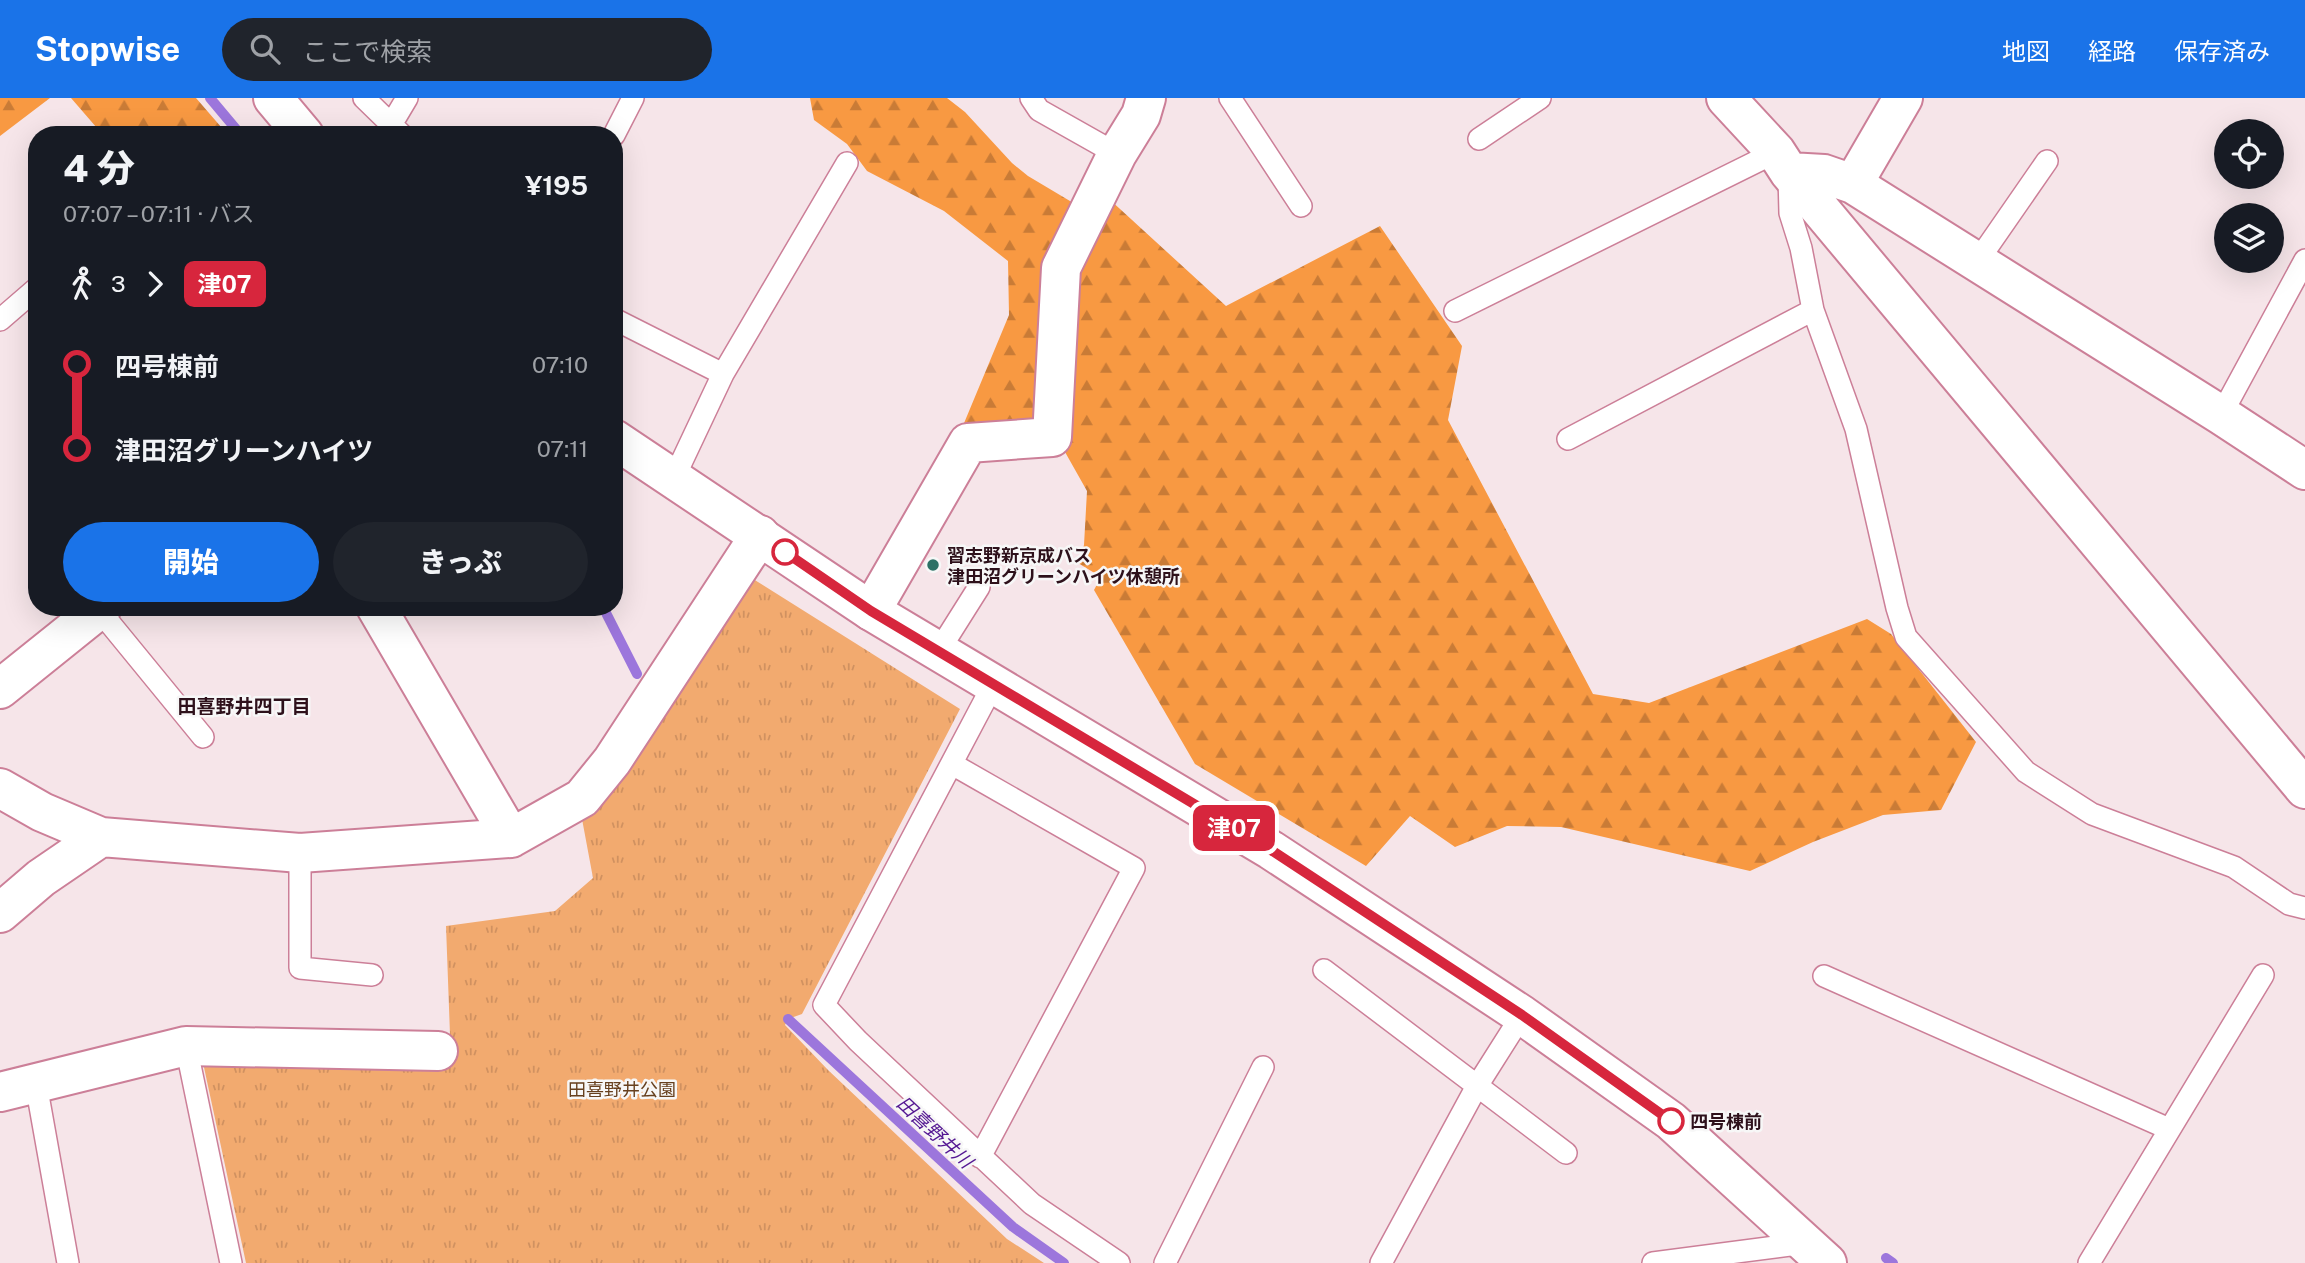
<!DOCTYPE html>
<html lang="ja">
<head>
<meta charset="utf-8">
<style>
  body { margin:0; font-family:"Public Sans","Noto Sans JP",sans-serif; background:#20242c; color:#f1f3f6; height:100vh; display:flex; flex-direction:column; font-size:26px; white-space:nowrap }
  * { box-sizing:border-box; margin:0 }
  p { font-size:23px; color:#9ea1a6 }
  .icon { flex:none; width:38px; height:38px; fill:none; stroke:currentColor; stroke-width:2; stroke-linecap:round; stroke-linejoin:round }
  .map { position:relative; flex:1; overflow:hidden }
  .side { position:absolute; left:28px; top:28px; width:595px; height:490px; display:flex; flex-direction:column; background:#171b24; border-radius:28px; box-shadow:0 7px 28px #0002 }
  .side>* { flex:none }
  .badge { padding:0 14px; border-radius:10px; font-size:24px; line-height:46px }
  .tools { position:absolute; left:2214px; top:21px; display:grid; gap:14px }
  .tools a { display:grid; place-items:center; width:70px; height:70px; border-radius:50%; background:#171b24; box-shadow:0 7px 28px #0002; font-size:35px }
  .map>.badge { position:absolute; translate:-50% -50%; box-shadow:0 0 0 4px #fff }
  .legs { display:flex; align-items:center; gap:10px; height:77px; padding:0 35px; font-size:23px }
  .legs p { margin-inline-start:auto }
  .head { display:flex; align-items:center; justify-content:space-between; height:119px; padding:0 35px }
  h1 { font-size:38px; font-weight:800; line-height:52px }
  .action { display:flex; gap:14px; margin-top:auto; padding:14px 35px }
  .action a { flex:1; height:80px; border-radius:42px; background:#1a73e8; color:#fff; font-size:28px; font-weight:800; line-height:80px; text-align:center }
  .action a+a { background:#20242c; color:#f1f3f6 }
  ul { padding:0 35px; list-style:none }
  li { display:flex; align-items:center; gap:24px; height:84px; font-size:26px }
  li i { display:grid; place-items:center; width:10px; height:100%; margin:0 9px; background:currentColor }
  li i::after { content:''; width:18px; height:18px; margin:-9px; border:5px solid; border-radius:50%; background:#171b24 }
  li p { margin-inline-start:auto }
  li:first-child i { background:linear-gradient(#0000 50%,currentColor 0) }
  li:last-child i { background:linear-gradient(currentColor 50%,#0000 0) }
  header { display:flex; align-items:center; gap:42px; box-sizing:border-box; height:98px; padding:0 35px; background:#1a73e8; color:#fff }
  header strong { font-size:33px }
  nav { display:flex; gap:38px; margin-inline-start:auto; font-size:24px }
  .search { width:490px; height:63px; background:#20242c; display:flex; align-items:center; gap:18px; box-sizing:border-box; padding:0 24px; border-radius:38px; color:#9ea1a6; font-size:26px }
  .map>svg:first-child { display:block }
  .forest { fill:url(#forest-firs) }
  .park { fill:url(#park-tufts) }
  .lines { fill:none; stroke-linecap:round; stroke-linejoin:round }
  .stream { stroke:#9c76dc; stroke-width:10 }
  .service-casing { stroke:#cc7f98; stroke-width:24 }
  .minor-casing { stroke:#cc7f98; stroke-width:42 }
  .tertiary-casing { stroke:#cc7f98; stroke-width:42 }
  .service { stroke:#fff; stroke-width:21 }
  .minor { stroke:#fff; stroke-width:38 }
  .tertiary { stroke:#fff; stroke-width:38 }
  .line-1-casing { stroke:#fff; stroke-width:16 }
  .line-1 { stroke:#d7263d; stroke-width:10 }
  .stop-1-dot { fill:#fff; stroke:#d7263d; stroke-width:3.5 }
  .poi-dot { fill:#2c7165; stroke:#f7f7f7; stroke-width:2.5 }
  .labels { text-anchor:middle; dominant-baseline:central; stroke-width:5; stroke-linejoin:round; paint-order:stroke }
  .poi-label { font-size:18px; font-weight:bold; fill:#2e111b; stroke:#f7f7f7; text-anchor:start }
  .park-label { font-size:18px; fill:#67401e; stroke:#f7f7f7 }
  .stop-label { font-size:18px; font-weight:bold; fill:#2e111b; stroke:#f7f7f7; text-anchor:start }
  .neighbourhood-label { font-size:19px; font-weight:bold; fill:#2e111b; stroke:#f7f7f7 }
  .water-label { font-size:19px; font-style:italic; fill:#541792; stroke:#f7f7f7 }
</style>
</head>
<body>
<header>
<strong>Stopwise</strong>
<div class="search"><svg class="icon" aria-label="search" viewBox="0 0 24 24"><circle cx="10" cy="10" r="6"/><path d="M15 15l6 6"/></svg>ここで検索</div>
<nav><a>地図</a><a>経路</a><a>保存済み</a></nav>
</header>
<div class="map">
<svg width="2305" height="1165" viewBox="0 0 2305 1165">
  <defs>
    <pattern id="forest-firs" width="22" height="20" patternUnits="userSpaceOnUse" patternTransform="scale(1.75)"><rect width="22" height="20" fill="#f89942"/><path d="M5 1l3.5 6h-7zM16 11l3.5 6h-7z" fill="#c97b36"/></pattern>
    <pattern id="park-tufts" width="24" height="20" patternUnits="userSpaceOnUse" patternTransform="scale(1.75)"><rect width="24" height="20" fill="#f2aa6f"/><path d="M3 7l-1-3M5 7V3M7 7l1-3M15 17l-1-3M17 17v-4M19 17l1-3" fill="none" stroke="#d09160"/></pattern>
  </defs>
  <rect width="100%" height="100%" fill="#f6e5e9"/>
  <path class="forest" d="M 0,0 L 50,0 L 0,38 Z
    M 71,0 L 196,0 L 228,37 L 103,37 Z
    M 810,0 L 947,0 L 965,14 L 1012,65 L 1028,78 L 1075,106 L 1041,328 L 962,330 L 1009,217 L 1008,163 L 944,113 L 867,73 L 847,46 L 814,22 Z
    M 1108,100 L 1226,208 L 1380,128 L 1462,248 L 1448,322 L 1593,596 L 1649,605 L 1867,521 L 1891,536 L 1976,644 L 1941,712 L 1883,717 L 1813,744 L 1750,773 L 1561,729 L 1507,728 L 1455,749 L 1410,718 L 1366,768 L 1195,666 L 1094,492 L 1101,479 L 1078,465 L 1084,447 L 1087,393 L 1065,354 L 1075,171 Z"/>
  <path class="park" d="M 750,479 L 960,611 L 802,916 L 788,921 L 785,927 L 828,972 L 1007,1141 L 1044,1165 L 246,1165 L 202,960 L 451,964 L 446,828 L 555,813 L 593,780 L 582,721 Z"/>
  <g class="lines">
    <path class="stream" d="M 210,0 L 241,37
      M 603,509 L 637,576
      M 788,921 L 1013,1129 L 1064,1165
      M 1886,1160 L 1893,1165"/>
    <defs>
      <path id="service" d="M 364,0 L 402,37
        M 1031,0 L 1039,12 L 1117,56
        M 1230,0 L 1301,108
        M 385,37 L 407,0
        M 614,37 L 633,0
        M 1479,41 L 1540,0
        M 1789,78 L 1790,115 L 1801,150 L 1813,212 L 1856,331 L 1897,510 L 1906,539 L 2026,674 L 2092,716 L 2234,769 L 2289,806 L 2305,810
        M 1977,164 L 2047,63
        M 1455,213 L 1776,54
        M 614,221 L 723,276
        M 0,222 L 37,190
        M 2221,317 L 2305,162
        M 1568,341 L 1813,212
        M 673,382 L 723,276 L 847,65
        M 99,512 L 203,639
        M 938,554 L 979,489
        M 993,587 L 824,907 L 858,943 L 1032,1106 L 1119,1165
        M 952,666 L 1134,770 L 980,1059
        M 300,755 L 300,870 L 372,877
        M 1324,872 L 1566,1055
        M 1824,878 L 2169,1031
        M 186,948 L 231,1165
        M 36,986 L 68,1165
        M 1165,1165 L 1263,969
        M 1381,1165 L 1477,988 L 1522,917
        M 1653,1165 L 1805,1145
        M 2089,1165 L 2263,877"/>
      <path id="minor" d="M 1726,0 L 1776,54 L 1789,74 L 2305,691
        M 1789,74 L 1824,76 L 1853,86 L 2221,317 L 2305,372
        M 1853,86 L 1903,0
        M 376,509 L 511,740
        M 871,513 L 968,345 L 1052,339 L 1061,170 L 1117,56 L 1141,17 L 1146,0
        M 0,591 L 102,509
        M 0,690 L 42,714 L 101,739 L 300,755 L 511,740 L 582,700 L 612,663 L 760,437
        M 0,815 L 41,780 L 101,739
        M 0,994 L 186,948 L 438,953"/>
      <path id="tertiary" d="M 273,0 L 304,37
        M 614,341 L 871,513 L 1271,752 L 1522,917 L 1671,1023 L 1827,1165"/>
    </defs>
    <use href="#service" class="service-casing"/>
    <use href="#minor" class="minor-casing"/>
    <use href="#tertiary" class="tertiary-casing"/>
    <use href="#service" class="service"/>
    <use href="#minor" class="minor"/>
    <use href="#tertiary" class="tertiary"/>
  </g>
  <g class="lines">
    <defs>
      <path id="line-1" d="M 785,454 L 871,513 L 1271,752 L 1522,917 L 1671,1023"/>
    </defs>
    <use href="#line-1" class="line-1-casing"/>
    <use href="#line-1" class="line-1"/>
  </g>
  <g class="stop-1-dot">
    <circle cx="785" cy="454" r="12"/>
    <circle cx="1671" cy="1023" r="12"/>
  </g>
  <circle class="poi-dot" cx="933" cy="467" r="7"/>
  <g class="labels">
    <g class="poi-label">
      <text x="947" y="457">習志野新京成バス<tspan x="947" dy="21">津田沼グリーンハイツ休憩所</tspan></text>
    </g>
    <g class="park-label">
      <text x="622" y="991">田喜野井公園</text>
    </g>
    <g class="stop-label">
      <text x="1690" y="1023">四号棟前</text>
    </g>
    <g class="neighbourhood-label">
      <text x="244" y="608">田喜野井四丁目</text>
    </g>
    <g class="water-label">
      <text transform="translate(935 1034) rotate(43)">田喜野井川</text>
    </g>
  </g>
</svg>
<div class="tools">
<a><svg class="icon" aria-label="locate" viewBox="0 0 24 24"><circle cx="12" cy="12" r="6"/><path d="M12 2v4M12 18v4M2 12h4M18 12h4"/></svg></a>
<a><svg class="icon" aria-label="layers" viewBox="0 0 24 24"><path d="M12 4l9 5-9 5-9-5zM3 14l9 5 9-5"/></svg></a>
</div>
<b class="badge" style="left:1234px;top:730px;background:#d7263d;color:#fff">津07</b>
<section class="side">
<div class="head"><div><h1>4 分</h1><p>07:07 – 07:11 · バス</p></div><b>¥195</b></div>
<div class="legs"><svg class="icon" aria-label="walk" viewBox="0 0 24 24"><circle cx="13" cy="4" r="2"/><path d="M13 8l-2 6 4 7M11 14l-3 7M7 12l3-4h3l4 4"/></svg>3<svg class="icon" aria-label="forward" viewBox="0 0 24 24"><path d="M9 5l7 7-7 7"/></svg><b class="badge" style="background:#d7263d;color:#fff">津07</b></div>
<ul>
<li><i style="color:#d7263d"></i><b>四号棟前</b><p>07:10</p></li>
<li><i style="color:#d7263d"></i><b>津田沼グリーンハイツ</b><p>07:11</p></li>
</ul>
<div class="action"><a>開始</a><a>きっぷ</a></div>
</section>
</div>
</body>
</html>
